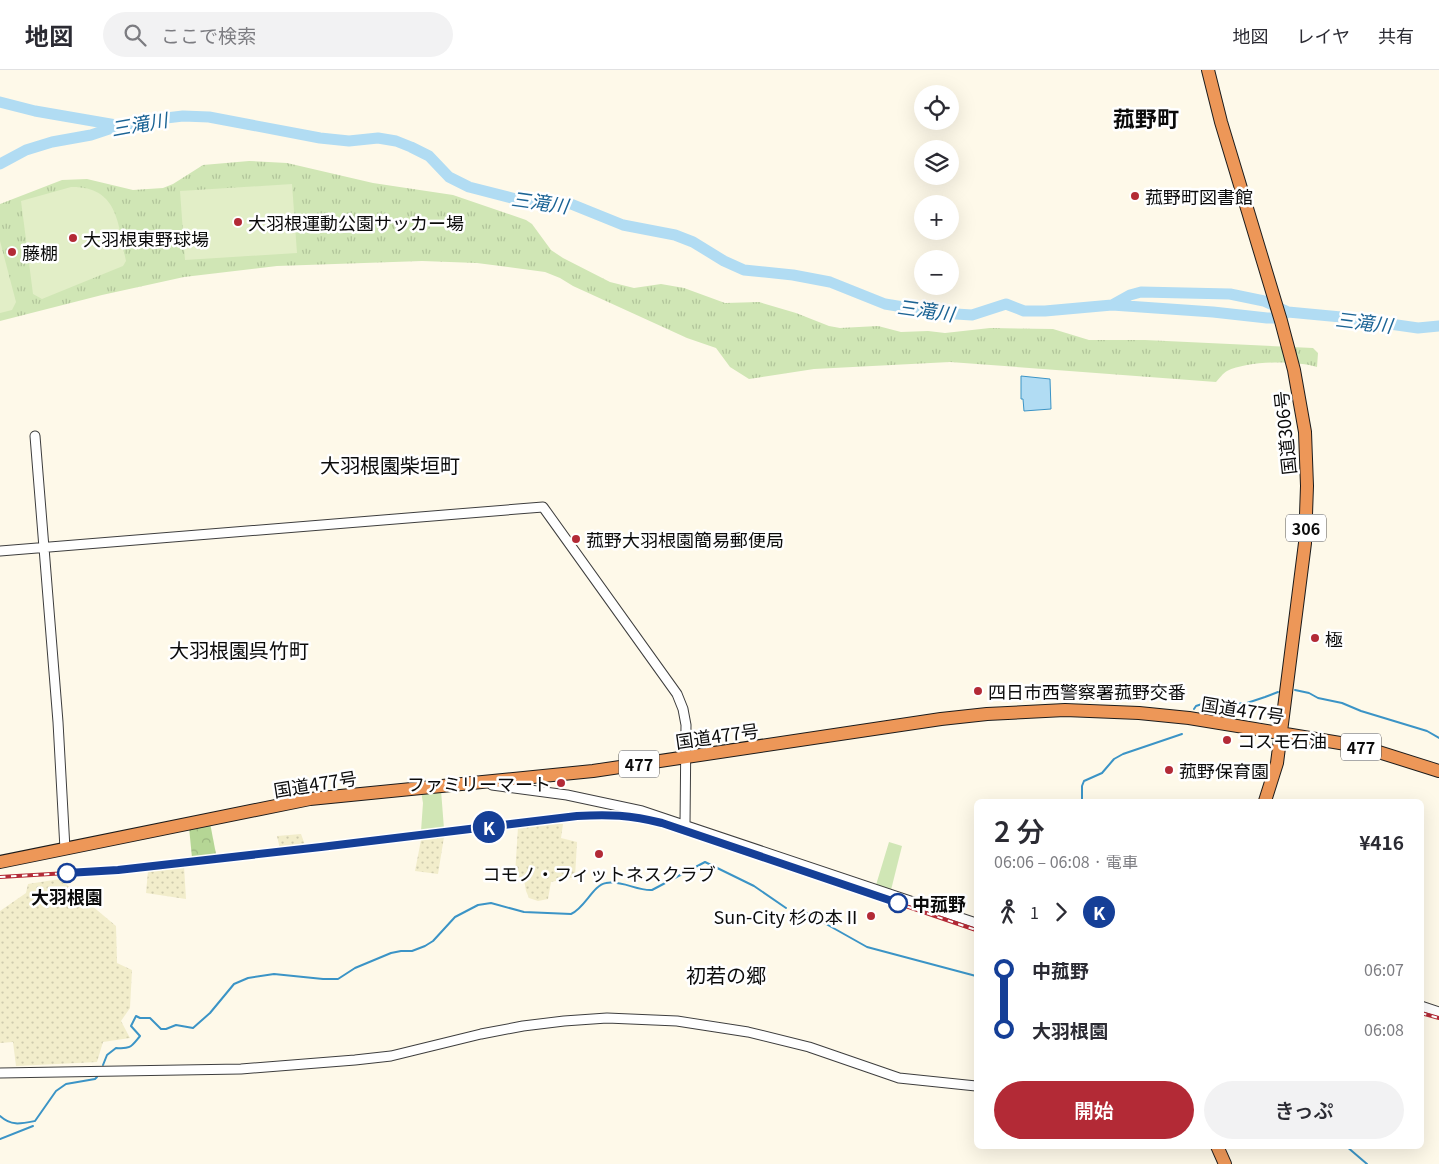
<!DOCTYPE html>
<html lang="ja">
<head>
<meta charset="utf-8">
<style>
  body { margin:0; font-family:Georgia,"Noto Sans JP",serif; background:#f2f2f3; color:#2b2b33; height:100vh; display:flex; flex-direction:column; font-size:19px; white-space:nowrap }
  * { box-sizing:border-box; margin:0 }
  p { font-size:16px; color:#7c7c81 }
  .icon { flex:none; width:28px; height:28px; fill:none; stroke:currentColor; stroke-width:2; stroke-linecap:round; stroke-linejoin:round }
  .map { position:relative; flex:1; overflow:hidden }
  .drawer { position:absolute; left:974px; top:729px; width:450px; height:350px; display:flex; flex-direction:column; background:#fff; border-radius:8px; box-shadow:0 5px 20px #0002 }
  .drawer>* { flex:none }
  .badge { padding:0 10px; border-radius:16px; font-size:18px; line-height:32px }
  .fabs { position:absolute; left:914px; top:15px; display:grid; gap:10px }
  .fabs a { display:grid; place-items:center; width:45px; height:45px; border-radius:50%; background:#fff; box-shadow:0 5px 20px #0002; font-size:25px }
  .map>.badge { position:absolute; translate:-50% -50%; box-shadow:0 0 0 2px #fff }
  .legs { display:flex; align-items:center; gap:8px; height:55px; padding:0 20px; font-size:16px }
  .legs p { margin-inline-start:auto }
  .headline { display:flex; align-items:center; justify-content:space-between; height:85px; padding:0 20px }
  h1 { font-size:28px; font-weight:600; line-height:38px }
  .cta { display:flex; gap:10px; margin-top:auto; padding:10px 20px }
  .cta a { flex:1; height:58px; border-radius:30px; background:#b32a36; color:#fff; font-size:20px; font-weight:600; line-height:58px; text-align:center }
  .cta a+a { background:#f2f2f3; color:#2b2b33 }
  ul { padding:0 20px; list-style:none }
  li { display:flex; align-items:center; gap:18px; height:60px; font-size:19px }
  li i { display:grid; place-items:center; width:8px; height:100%; margin:0 6px; background:currentColor }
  li i::after { content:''; width:12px; height:12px; margin:-6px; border:4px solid; border-radius:50%; background:#fff }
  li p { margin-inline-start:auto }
  li:first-child i { background:linear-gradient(#0000 50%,currentColor 0) }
  li:last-child i { background:linear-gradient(currentColor 50%,#0000 0) }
  header { display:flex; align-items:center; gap:30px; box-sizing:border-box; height:70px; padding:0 25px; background:#fff; border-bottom:1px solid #e1e1e2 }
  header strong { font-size:24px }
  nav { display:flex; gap:28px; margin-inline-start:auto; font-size:18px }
  .search { width:350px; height:45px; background:#f2f2f3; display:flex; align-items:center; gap:12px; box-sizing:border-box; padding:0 18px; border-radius:28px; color:#7c7c81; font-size:19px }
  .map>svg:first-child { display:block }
  .farmland { fill:url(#farmland-dots) }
  .grass { fill:#d0e6b5 }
  .forest { fill:url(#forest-crowns) }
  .park { fill:url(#park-tufts) }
  .pitch { fill:#e2eec7 }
  .water { fill:#b1dcf3; stroke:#3b94c6 }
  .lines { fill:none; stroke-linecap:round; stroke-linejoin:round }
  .stream { stroke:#3b94c6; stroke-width:2 }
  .river { stroke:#b1dcf3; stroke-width:11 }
  .minor-casing { stroke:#3e3e3e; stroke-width:11 }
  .highway-casing { stroke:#1c1c1c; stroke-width:14 }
  .minor { stroke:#fff; stroke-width:9 }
  .highway { stroke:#ed9758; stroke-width:12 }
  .rail-casing { stroke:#b32a36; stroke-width:4 }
  .rail { stroke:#fff; stroke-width:2; stroke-dasharray:5.5; stroke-linecap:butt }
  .line-1-casing { stroke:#fff; stroke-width:11 }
  .line-1 { stroke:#153f97; stroke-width:8 }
  .poi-dot { fill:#b32a36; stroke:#fff; stroke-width:2 }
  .stop-1-dot { fill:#fff; stroke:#153f97; stroke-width:2.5 }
  .labels { text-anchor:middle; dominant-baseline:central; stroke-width:5; stroke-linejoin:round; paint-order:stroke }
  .shield { fill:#fff; stroke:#545454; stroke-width:1 }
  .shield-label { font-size:16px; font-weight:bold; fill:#0b0b0b }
  .poi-label { font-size:18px; fill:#0b0b0b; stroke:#fff; text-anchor:start }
  .street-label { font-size:18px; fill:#0b0b0b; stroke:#fff }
  .stop-label { font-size:18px; font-weight:bold; fill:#0b0b0b; stroke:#fff }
  .water-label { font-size:19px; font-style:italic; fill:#1b6495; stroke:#fff }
  .quarter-label { font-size:20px; fill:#0b0b0b; stroke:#fff }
  .district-label { font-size:22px; font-weight:bold; fill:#0b0b0b; stroke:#fff }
</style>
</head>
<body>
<header>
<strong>地図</strong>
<div class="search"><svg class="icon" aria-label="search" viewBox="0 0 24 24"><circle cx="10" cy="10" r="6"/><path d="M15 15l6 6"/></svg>ここで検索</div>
<nav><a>地図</a><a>レイヤ</a><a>共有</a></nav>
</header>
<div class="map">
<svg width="1439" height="1094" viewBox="0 0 1439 1094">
  <defs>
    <pattern id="farmland-dots" width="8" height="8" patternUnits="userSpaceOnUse" patternTransform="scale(1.25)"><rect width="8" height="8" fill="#f2edcb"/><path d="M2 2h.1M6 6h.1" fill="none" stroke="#cecaad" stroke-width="1.8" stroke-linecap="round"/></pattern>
    <pattern id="forest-crowns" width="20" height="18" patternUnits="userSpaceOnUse" patternTransform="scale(1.25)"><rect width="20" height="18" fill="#b5d695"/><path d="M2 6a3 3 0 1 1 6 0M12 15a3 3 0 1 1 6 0" fill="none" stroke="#9ab67f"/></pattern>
    <pattern id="park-tufts" width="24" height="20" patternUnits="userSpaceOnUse" patternTransform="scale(1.25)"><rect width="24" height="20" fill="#d0e6b5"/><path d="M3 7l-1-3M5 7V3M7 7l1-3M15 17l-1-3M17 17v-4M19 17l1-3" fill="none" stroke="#b1c49a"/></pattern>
  </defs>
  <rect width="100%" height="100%" fill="#fef9e9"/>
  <path class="farmland" d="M 549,752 L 563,754 L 561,768 L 577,772 L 575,807 L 551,812 L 548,829 L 538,831 L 529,828 L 526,821 L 524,810 L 515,805 L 518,757 Z
    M 301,764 L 305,775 L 280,779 L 277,766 Z
    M 444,767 L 438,804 L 415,801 L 421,770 Z
    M 184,796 L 186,829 L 146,823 L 148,801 Z
    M 60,809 L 116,856 L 117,893 L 132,900 L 130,938 L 121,951 L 130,968 L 103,972 L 97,992 L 16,996 L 13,972 L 0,973 L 0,841 L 26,823 L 28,814 Z"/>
  <path class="grass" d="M 441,720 L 444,759 L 421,761 L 423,733 L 421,721 Z
    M 889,772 L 902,776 L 891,820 L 876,815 Z"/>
  <path class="forest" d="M 210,753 L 216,784 L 192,788 L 189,757 Z"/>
  <path class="park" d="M 249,91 L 287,93 L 373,113 L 453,125 L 526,150 L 532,154 L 551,180 L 563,188 L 610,212 L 634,218 L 661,214 L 684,218 L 725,233 L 759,232 L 796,243 L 829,256 L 840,258 L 878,256 L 901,262 L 928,261 L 945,263 L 990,258 L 1053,259 L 1089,270 L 1145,270 L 1313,278 L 1318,283 L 1317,297 C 1295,290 1248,291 1227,301 C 1223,303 1219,309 1216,312 L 950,292 L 814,299 L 749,309 L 730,297 L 716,278 L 687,268 L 573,216 L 560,208 L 545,202 L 477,193 L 422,191 L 277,196 L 184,207 L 102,225 L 0,251 L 0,134 L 62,110 L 87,109 L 133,120 L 163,118 L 173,114 L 203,95 Z"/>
  <path class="pitch" d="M 292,114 L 297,183 L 185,190 L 180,121 Z
    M 71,117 C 119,116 118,155 126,191 L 123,196 L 42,229 L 33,224 L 21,131 Z
    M 0,171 L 16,232 L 12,240 L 0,243 Z"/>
  <path class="water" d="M 1021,306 L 1050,309 L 1051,339 L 1024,341 L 1023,329 L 1021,329 Z"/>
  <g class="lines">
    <path class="stream" d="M 1295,620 L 1309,623 L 1318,628 L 1342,633 L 1361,641 L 1427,661 L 1439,668
      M 1220,635 L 1247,633 L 1265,627 L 1278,622
      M 1194,639 L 1196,636 L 1202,634
      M 1082,731 L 1082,716 L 1084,711 L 1102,703 L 1114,689 L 1123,684 L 1182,664
      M 803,841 L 867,877 L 976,906
      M 103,995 L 107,985 L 116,978 C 131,979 131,977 140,966 L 131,956 L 136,946 L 140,948 L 150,948 L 161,959 L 166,959 L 176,955 L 193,958 L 210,943 L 234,914 L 248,908 L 274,904 L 323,909 L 338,909 L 355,898 L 391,883 L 401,881 L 412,881 L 425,876 L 433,871 L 455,847 L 478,835 L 491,833 L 524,842 L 571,844 C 585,838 593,815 606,813 C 622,810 637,821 652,820 L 705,792 L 754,816 L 786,838
      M 0,1046 C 11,1056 20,1054 35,1051 L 56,1021 L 66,1014 L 95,1009 L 97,1007
      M 0,1069 L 33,1056
      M 1346,1076 L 1367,1094"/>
    <path class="river" d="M 0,32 L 35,41 L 116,55
      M 0,94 L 26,80 L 52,72 L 91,65 L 118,56 L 149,50 L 183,46 L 209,47 L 320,68 L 349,71 L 378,68 L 396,71 L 411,77 L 429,86 L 449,107 L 469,117 L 516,129 L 571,134 L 623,155 L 675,165 L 693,172 L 724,191 L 744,200 L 793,205 L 830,212 L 885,234 L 940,243 L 972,245 L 1006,234 L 1024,241 L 1045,241 L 1112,235 L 1213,242 L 1267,248 L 1276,248 L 1288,242
      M 1112,235 L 1130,225 L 1141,222 L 1230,224 L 1264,231 L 1288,242 L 1341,247 L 1418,258 L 1439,256"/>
    <defs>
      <path id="minor" d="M 35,366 L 58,652 L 65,779
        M 0,481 L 543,437 L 677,624 L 683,639 L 686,655 L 685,755
        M 492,715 L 567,725 L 642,741 L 976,853
        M 1421,936 L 1439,942
        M 0,1003 L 241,999 L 355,990 L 391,986 L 481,964 L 523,956 L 564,951 L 607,948 L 677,951 L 748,962 L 809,977 L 899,1008 L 976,1016"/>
      <path id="highway" d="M 1208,0 L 1221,52 L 1281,251 L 1294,300 L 1305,362 L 1307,416 L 1305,473 L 1277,693 L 1265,731
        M 0,792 L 310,729 L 593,701 L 941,649 L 987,644 L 1065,640 L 1139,643 L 1189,648 L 1346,674 L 1369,679 L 1439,701
        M 1217,1076 L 1225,1094"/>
    </defs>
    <use href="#minor" class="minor-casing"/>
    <use href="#highway" class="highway-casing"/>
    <use href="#minor" class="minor"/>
    <use href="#highway" class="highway"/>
    <defs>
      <path id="rail" d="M 0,807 L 118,800 L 577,746 C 609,744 630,745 662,753 L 976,860
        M 1421,943 L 1439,948"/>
    </defs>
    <use href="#rail" class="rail-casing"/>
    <use href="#rail" class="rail"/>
  </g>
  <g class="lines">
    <defs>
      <path id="line-1" d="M 67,803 L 118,800 L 321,777 L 577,746 C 609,744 630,745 662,753 L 898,833"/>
    </defs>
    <use href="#line-1" class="line-1-casing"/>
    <use href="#line-1" class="line-1"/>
  </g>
  <g class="poi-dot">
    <circle cx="1135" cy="126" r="5"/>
    <circle cx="238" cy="152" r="5"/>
    <circle cx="73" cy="168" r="5"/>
    <circle cx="12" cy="182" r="5"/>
    <circle cx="576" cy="469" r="5"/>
    <circle cx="1315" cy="568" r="5"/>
    <circle cx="978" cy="621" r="5"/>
    <circle cx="1227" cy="670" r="5"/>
    <circle cx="1169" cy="700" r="5"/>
    <circle cx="561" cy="713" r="5"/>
    <circle cx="599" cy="784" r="5"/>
    <circle cx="871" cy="846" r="5"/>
  </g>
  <g class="stop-1-dot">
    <circle cx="67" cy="803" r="9"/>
    <circle cx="898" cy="833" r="9"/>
  </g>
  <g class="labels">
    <g class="shield">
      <rect x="1286" y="444.5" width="40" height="27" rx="4"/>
      <rect x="1341" y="663.5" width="40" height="27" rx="4"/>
      <rect x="619" y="680.5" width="40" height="27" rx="4"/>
    </g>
    <g class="shield-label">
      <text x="1306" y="458">306</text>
      <text x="1361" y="677">477</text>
      <text x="639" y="694">477</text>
    </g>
    <g class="poi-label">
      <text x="1145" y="126">菰野町図書館</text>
      <text x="248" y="152">大羽根運動公園サッカー場</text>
      <text x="83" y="168">大羽根東野球場</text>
      <text x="22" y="182">藤棚</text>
      <text x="586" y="469">菰野大羽根園簡易郵便局</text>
      <text x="1325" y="568">極</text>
      <text x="988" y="621">四日市西警察署菰野交番</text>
      <text x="1237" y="670">コスモ石油</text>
      <text x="1179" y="700">菰野保育園</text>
      <text x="551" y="713" text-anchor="end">ファミリーマート</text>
      <text x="599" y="803" text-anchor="middle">コモノ・フィットネスクラブ</text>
      <text x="861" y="846" text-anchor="end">Sun-City 杉の本Ⅱ</text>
    </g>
    <g class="street-label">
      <text transform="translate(1284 363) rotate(-96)">国道306号</text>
      <text transform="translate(1243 639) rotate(9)">国道477号</text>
      <text transform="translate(717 665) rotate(-8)">国道477号</text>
      <text transform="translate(315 713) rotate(-9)">国道477号</text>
    </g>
    <g class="stop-label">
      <text x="67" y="826">大羽根園</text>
      <text x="912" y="833" text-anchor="start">中菰野</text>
    </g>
    <g class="water-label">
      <text transform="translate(139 53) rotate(-10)">三滝川</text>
      <text transform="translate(540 131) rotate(8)">三滝川</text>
      <text transform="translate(926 239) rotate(8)">三滝川</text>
      <text transform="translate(1364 251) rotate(7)">三滝川</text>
    </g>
    <g class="quarter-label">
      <text x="390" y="394">大羽根園柴垣町</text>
      <text x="239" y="579">大羽根園呉竹町</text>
      <text x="726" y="904">初若の郷</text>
    </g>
    <g class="district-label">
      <text x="1146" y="47">菰野町</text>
    </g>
  </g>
</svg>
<div class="fabs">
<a><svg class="icon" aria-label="locate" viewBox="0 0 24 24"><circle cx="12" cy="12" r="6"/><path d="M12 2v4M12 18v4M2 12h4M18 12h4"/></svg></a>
<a><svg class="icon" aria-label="layers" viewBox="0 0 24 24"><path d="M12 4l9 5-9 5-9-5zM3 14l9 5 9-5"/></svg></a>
<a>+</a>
<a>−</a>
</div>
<b class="badge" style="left:489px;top:757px;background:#153f97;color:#fff">K</b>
<section class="drawer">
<div class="headline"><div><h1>2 分</h1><p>06:06 – 06:08 · 電車</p></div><b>¥416</b></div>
<div class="legs"><svg class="icon" aria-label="walk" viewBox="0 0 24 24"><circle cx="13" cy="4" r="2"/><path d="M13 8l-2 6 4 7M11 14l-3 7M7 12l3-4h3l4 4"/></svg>1<svg class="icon" aria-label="forward" viewBox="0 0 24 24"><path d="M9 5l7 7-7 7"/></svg><b class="badge" style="background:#153f97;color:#fff">K</b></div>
<ul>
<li><i style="color:#153f97"></i><b>中菰野</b><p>06:07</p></li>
<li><i style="color:#153f97"></i><b>大羽根園</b><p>06:08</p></li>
</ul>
<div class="cta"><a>開始</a><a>きっぷ</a></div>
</section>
</div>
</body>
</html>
